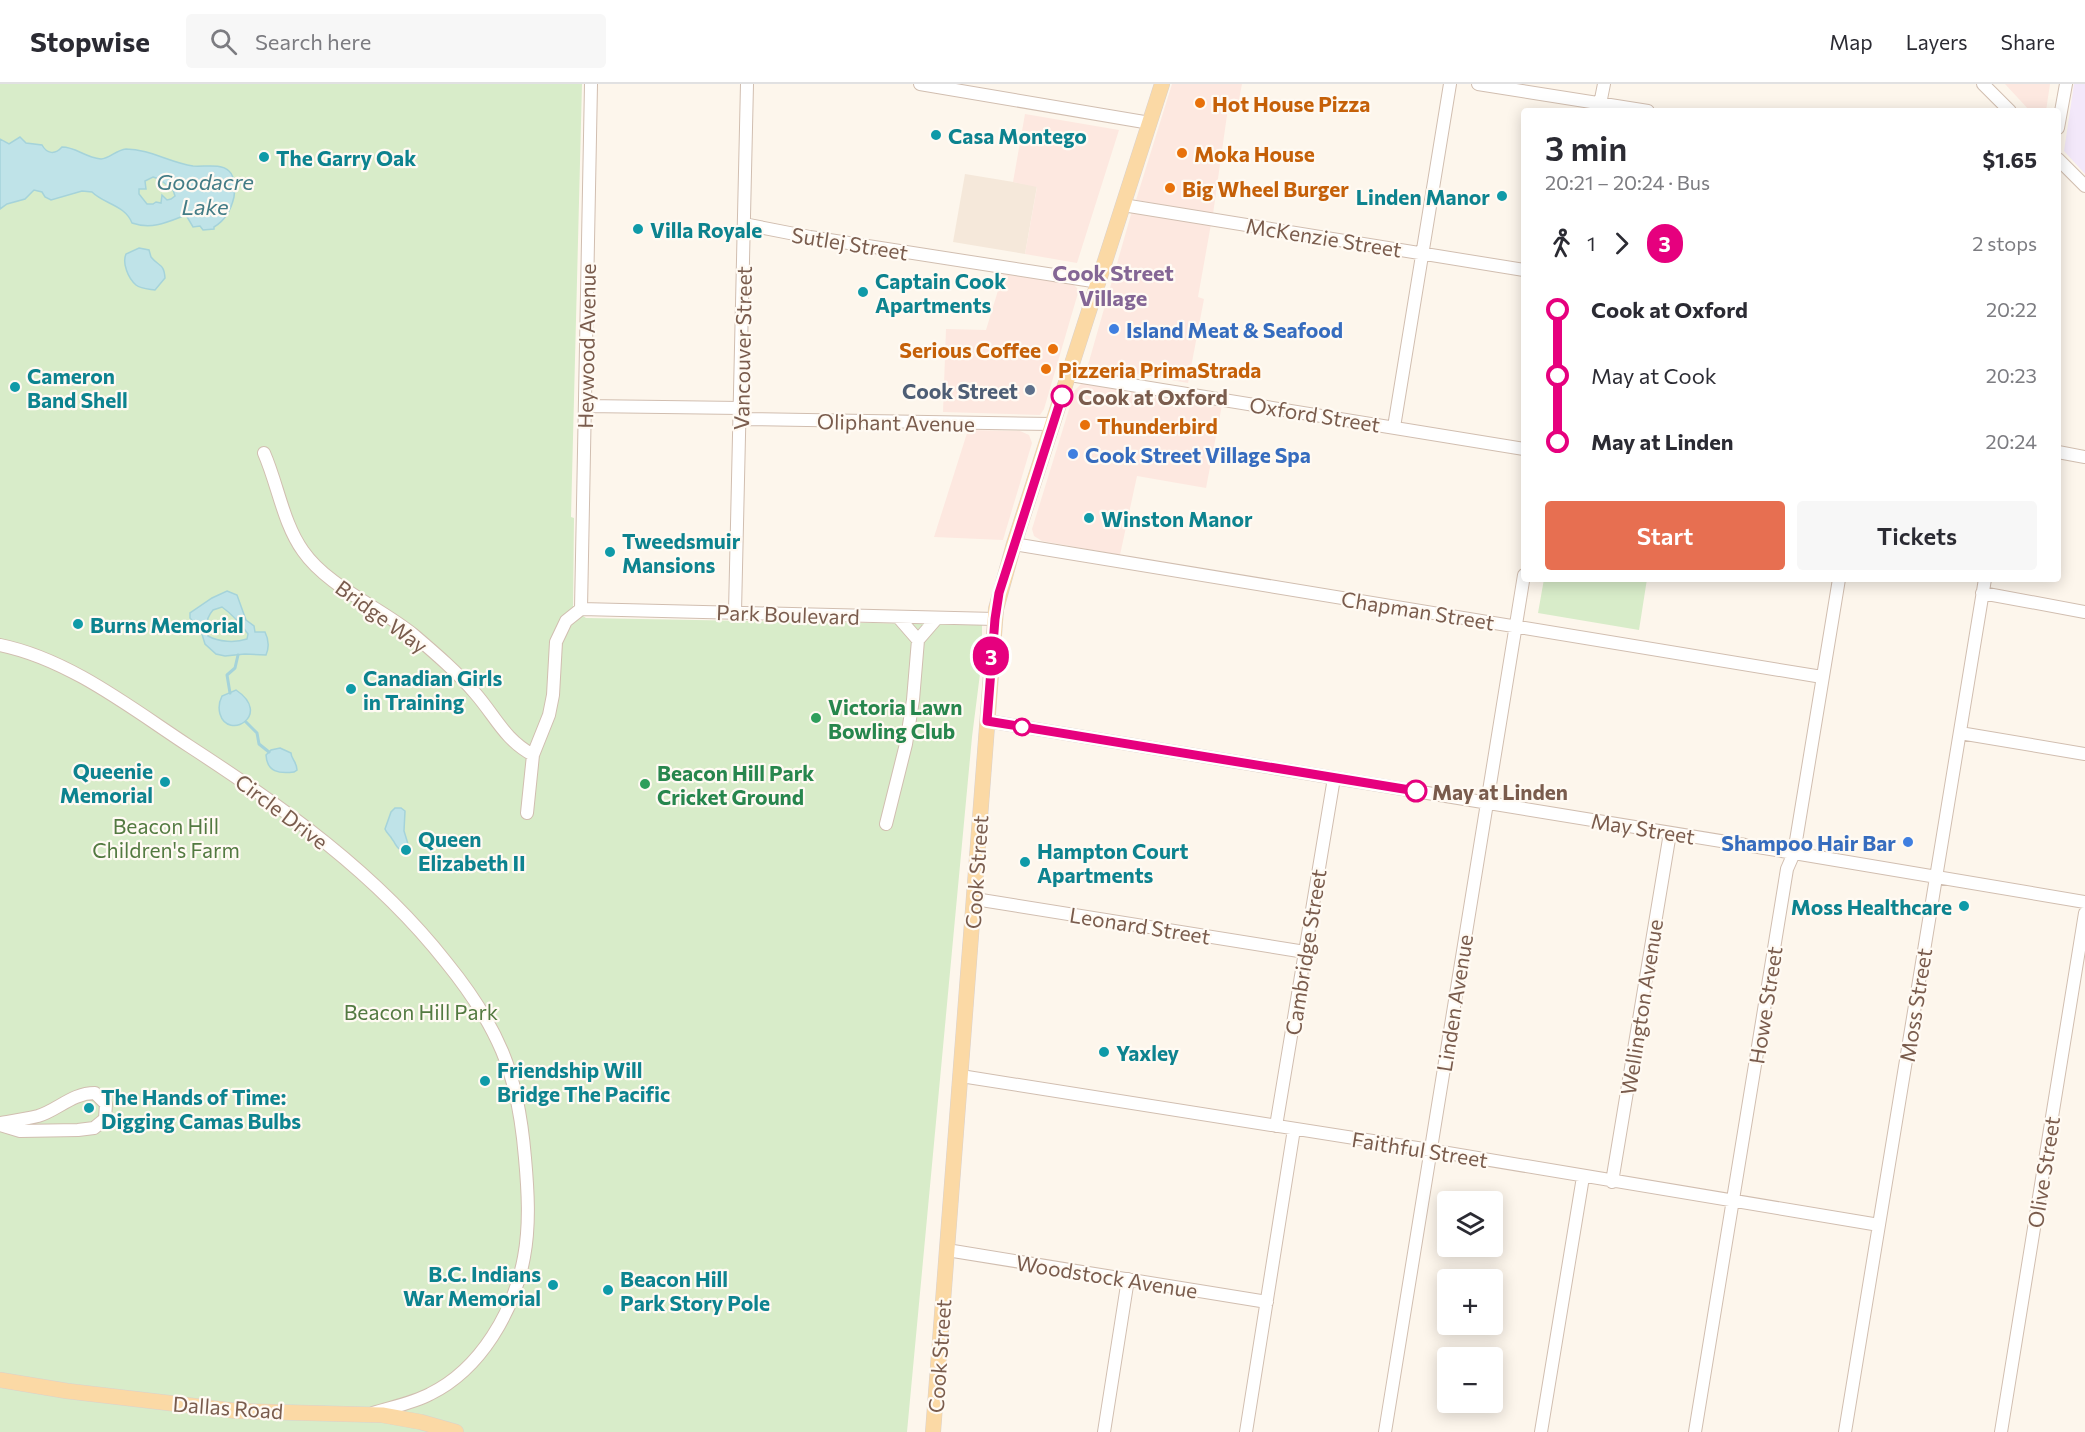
<!DOCTYPE html>
<html lang="en">
<head>
<meta charset="utf-8">
<style>
  body { margin:0; font-family:Commissioner,sans-serif; background:#f7f7f7; color:#2b2b33; height:100vh; display:flex; flex-direction:column; font-size:22px; white-space:nowrap }
  * { box-sizing:border-box; margin:0 }
  p { font-size:20px; color:#7c7c81 }
  .icon { flex:none; width:33px; height:33px; fill:none; stroke:currentColor; stroke-width:2; stroke-linecap:round; stroke-linejoin:round }
  .map { position:relative; flex:1; overflow:hidden }
  .side { position:absolute; left:1521px; top:24px; width:540px; height:474px; display:flex; flex-direction:column; background:#fff; border-radius:6px; box-shadow:0 3px 15px #0003 }
  .side>* { flex:none }
  .badge { padding:0 12px; border-radius:20px; font-size:21px; line-height:39px }
  .tools { position:absolute; left:1437px; top:1107px; display:grid; gap:12px }
  .tools a { display:grid; place-items:center; width:66px; height:66px; border-radius:6px; background:#fff; box-shadow:0 3px 15px #0003; font-size:30px }
  .map>.badge { position:absolute; translate:-50% -50%; box-shadow:0 0 0 3px #fff }
  .legs { display:flex; align-items:center; gap:9px; height:66px; padding:0 24px; font-size:20px }
  .legs p { margin-inline-start:auto }
  .summary { display:flex; align-items:center; justify-content:space-between; height:102px; padding:0 24px }
  h1 { font-size:33px; font-weight:600; line-height:45px }
  .cta { display:flex; gap:12px; margin-top:auto; padding:12px 24px }
  .cta a { flex:1; height:69px; border-radius:6px; background:#e76f51; color:#fff; font-size:24px; font-weight:600; line-height:69px; text-align:center }
  .cta a+a { background:#f7f7f7; color:#2b2b33 }
  ul { padding:0 24px; list-style:none }
  li { display:flex; align-items:center; gap:21px; height:66px; font-size:22px }
  li i { display:grid; place-items:center; width:9px; height:100%; margin:0 8px; background:currentColor }
  li i::after { content:''; width:15px; height:15px; margin:-8px; border:4px solid; border-radius:50%; background:#fff }
  li p { margin-inline-start:auto }
  li:first-child i { background:linear-gradient(#0000 50%,currentColor 0) }
  li:last-child i { background:linear-gradient(currentColor 50%,#0000 0) }
  header { display:flex; align-items:center; gap:36px; box-sizing:border-box; height:84px; padding:0 30px; background:#fff; border-bottom:2px solid #e1e1e2 }
  header strong { font-size:28px }
  nav { display:flex; gap:33px; margin-inline-start:auto; font-size:21px }
  .search { width:420px; height:54px; background:#f7f7f7; display:flex; align-items:center; gap:15px; box-sizing:border-box; padding:0 21px; border-radius:6px; color:#7c7c81; font-size:22px }
  .map>svg:first-child { display:block }
  .residential { fill:#f5e8da }
  .commercial { fill:#fde8e0 }
  .education { fill:#f3e8fa }
  .green { fill:#d8ecc9 }
  .water { fill:#bfe3e8; stroke:#a5d3da; stroke-width:1.5; fill-rule:evenodd }
  .lines { fill:none; stroke-linecap:round; stroke-linejoin:round }
  .stream { stroke:#a5d3da; stroke-width:3 }
  .minor-casing { stroke:#d1beb0; stroke-width:14 }
  .major-casing { stroke:#dad1cd; stroke-width:16 }
  .minor { stroke:#fff; stroke-width:12 }
  .major { stroke:#fbd9a5; stroke-width:15 }
  .line-1-casing { stroke:#fff; stroke-width:14 }
  .line-1 { stroke:#e6007e; stroke-width:9 }
  .food-dot { fill:#e8710a; stroke:#fffaf3; stroke-width:2 }
  .culture-dot { fill:#0f9aa8; stroke:#fffaf3; stroke-width:2 }
  .shop-dot { fill:#3f7fe0; stroke:#fffaf3; stroke-width:2 }
  .service-dot { fill:#5c6f8a; stroke:#fffaf3; stroke-width:2 }
  .stop-1-dot { fill:#fff; stroke:#e6007e; stroke-width:3 }
  .leisure-dot { fill:#2e9e5b; stroke:#fffaf3; stroke-width:2 }
  .labels { text-anchor:middle; dominant-baseline:central; stroke-width:4.5; stroke-linejoin:round; paint-order:stroke }
  .food-label { font-size:21px; font-weight:bold; fill:#c56008; stroke:#fffaf3; text-anchor:start }
  .culture-label { font-size:21px; font-weight:bold; fill:#0d838f; stroke:#fffaf3; text-anchor:start }
  .street-label { font-size:21px; fill:#7a5c4d; stroke:#fffaf3 }
  .shop-label { font-size:21px; font-weight:bold; fill:#366cbe; stroke:#fffaf3; text-anchor:start }
  .service-label { font-size:21px; font-weight:bold; fill:#4e5e75; stroke:#fffaf3; text-anchor:end }
  .stop-label { font-size:21px; font-weight:bold; fill:#7a5c4d; stroke:#fffaf3; text-anchor:start }
  .leisure-label { font-size:21px; font-weight:bold; fill:#27864d; stroke:#fffaf3; text-anchor:start }
  .park-label { font-size:21px; fill:#537a41; stroke:#fffaf3 }
  .water-label { font-size:22px; font-style:italic; fill:#437c86; stroke:#fffaf3 }
  .neighbourhood-label { font-size:22px; font-weight:bold; fill:#846695; stroke:#fffaf3 }
</style>
</head>
<body>
<header>
<strong>Stopwise</strong>
<div class="search"><svg class="icon" aria-label="search" viewBox="0 0 24 24"><circle cx="10" cy="10" r="6"/><path d="M15 15l6 6"/></svg>Search here</div>
<nav><a>Map</a><a>Layers</a><a>Share</a></nav>
</header>
<div class="map">
<svg width="2085" height="1348" viewBox="0 0 2085 1348">
  <rect width="100%" height="100%" fill="#fdf6ec"/>
  <path class="residential" d="M 965,90 L 1037,102 L 1025,170 L 953,158 Z"/>
  <path class="commercial" d="M 1172,0 L 1242,0 L 1237,26 L 1228,24 L 1213,130 L 1136,116 Z
    M 2005,0 L 2050,0 L 2046,27 L 2030,27 Z
    M 1025,30 L 1119,46 L 1077,179 L 1025,170 L 1037,103 L 1013,98 Z
    M 1132,127 L 1211,140 L 1198,213 L 1204,215 L 1188,299 L 1088,281 Z
    M 1003,190 L 1073,200 L 1077,204 L 1078,209 L 1044,325 L 1040,331 L 943,328 L 946,245 L 986,246 Z
    M 1091,299 L 1222,321 L 1206,404 L 1137,392 L 1120,471 L 1042,457 L 1034,452 L 1032,445 L 1075,306 L 1081,300 Z
    M 968,346 L 1020,347 L 1029,351 L 1032,359 L 1003,456 L 934,453 Z"/>
  <path class="education" d="M 2074,0 L 2085,0 L 2085,90 L 2064,67 Z"/>
  <path class="green" d="M 0,0 L 582,0 L 571,433 L 574,434 L 573,525 L 586,534 L 982,541 L 982,574 L 972,653 L 907,1348 L 0,1348 Z
    M 1544,495 L 1647,495 L 1639,546 L 1538,529 Z"/>
  <path class="water" d="M 20,53 L 26,59 L 42,61 C 47,70 55,71 62,63 C 76,63 84,73 101,75 C 109,75 116,66 126,65 C 150,65 170,79 193,82 C 204,83 221,79 229,87 C 236,93 235,105 234,113 C 231,126 226,136 214,143 L 214,145 L 203,146 L 200,142 L 193,143 L 186,131 C 168,138 152,146 132,139 C 125,121 104,120 92,108 L 82,107 L 51,116 L 45,113 L 42,108 L 34,106 L 25,115 L 7,120 L 0,125 L 0,55 L 9,60 ZM 153,93 L 159,95 L 173,106 L 175,112 L 171,115 L 167,116 L 162,111 L 161,119 L 156,118 L 153,120 L 147,120 L 139,110 L 139,105 L 146,105 L 145,97 Z
    M 139,164 L 149,166 L 151,173 C 159,183 164,179 165,194 L 155,206 C 149,205 141,205 136,201 C 128,194 122,179 126,170 Z
    M 227,507 L 237,511 L 246,536 L 254,542 L 255,548 L 265,548 C 269,556 269,564 266,571 L 245,570 L 225,572 L 216,570 L 205,560 L 201,547 L 190,534 L 190,529 L 212,514 ZM 222,523 C 233,531 241,540 248,550 L 247,555 C 235,559 219,558 208,552 C 205,542 206,534 213,526 Z
    M 236,606 C 273,631 228,657 220,630 C 218,623 219,618 222,612 Z
    M 280,664 L 291,669 C 291,675 297,678 297,686 L 294,688 C 279,690 267,688 266,671 L 271,666 Z
    M 395,724 L 401,724 L 405,727 L 404,747 L 408,760 L 407,765 L 402,767 C 394,762 397,761 392,755 C 390,751 387,750 385,745 L 391,728 Z"/>
  <g class="lines">
    <path class="stream" d="M 230,609 L 227,591 L 235,584 L 238,571
      M 246,638 L 257,649 L 259,660 L 269,668"/>
    <defs>
      <path id="minor" d="M 920,0 L 1150,39
        M 1478,0 L 1648,27
        M 1983,0 L 2010,27
        M 1599,25 L 1604,0
        M 2058,44 L 2066,0
        M 2058,75 L 2085,102
        M 1123,121 L 1524,186
        M 744,140 L 810,153 L 1099,198
        M 1070,291 L 1524,365
        M 585,322 L 741,324
        M 741,335 L 1052,340
        M 1394,343 L 1450,0
        M 2058,368 L 2085,373
        M 264,369 C 278,401 283,439 303,467 C 328,503 380,523 415,552 C 436,570 457,588 475,609 C 496,633 504,655 533,671
        M 1014,460 L 1822,593
        M 1982,509 L 2085,528
        M 581,525 L 591,0
        M 581,525 L 995,535
        M 735,528 L 747,0
        M 898,533 L 918,556
        M 0,561 C 69,575 131,624 189,662 C 283,723 376,789 446,878 C 468,905 488,934 502,967 C 516,1000 522,1038 525,1074 C 528,1107 530,1141 524,1173 C 514,1227 481,1285 430,1310 C 413,1319 392,1323 373,1329
        M 987,637 L 1794,769 L 2085,818
        M 1960,649 L 2085,670
        M 527,729 L 533,671 L 549,631 L 553,611 L 556,558 L 566,537 L 581,525
        M 886,740 L 906,660 L 913,616 L 918,556 L 937,534
        M 975,815 L 1305,868
        M 961,992 L 1430,1066 L 1879,1141
        M 0,1039 C 12,1037 26,1035 38,1032 C 58,1026 72,1009 95,1009 L 106,1020 L 105,1035 L 94,1044 L 78,1046 L 20,1047 L 0,1041
        M 1276,1042 L 1334,694
        M 1612,1098 L 1670,749
        M 947,1166 L 1267,1218
        M 1104,1348 L 1128,1195
        M 1246,1348 L 1294,1045
        M 1385,1348 L 1524,491
        M 1541,1348 L 1583,1093
        M 1695,1348 L 1787,785 L 1794,769 L 1839,495
        M 1845,1348 L 1985,495
        M 2001,1348 L 2085,829"/>
      <path id="major" d="M 0,1296 L 67,1307 L 237,1327 L 382,1331 L 421,1338 L 456,1348
        M 933,1348 L 996,525 L 1014,460 L 1162,0"/>
    </defs>
    <use href="#minor" class="minor-casing"/>
    <use href="#major" class="major-casing"/>
    <use href="#minor" class="minor"/>
    <use href="#major" class="major"/>
  </g>
  <g class="lines">
    <defs>
      <path id="line-1" d="M 1062,312 L 999,509 L 995,535 L 987,637 L 1416,707"/>
    </defs>
    <use href="#line-1" class="line-1-casing"/>
    <use href="#line-1" class="line-1"/>
  </g>
  <g class="food-dot">
    <circle cx="1200" cy="19" r="6"/>
    <circle cx="1182" cy="69" r="6"/>
    <circle cx="1170" cy="104" r="6"/>
    <circle cx="1053" cy="265" r="6"/>
    <circle cx="1046" cy="285" r="6"/>
    <circle cx="1085" cy="341" r="6"/>
  </g>
  <g class="culture-dot">
    <circle cx="936" cy="51" r="6"/>
    <circle cx="264" cy="73" r="6"/>
    <circle cx="1502" cy="112" r="6"/>
    <circle cx="638" cy="145" r="6"/>
    <circle cx="863" cy="208" r="6"/>
    <circle cx="15" cy="303" r="6"/>
    <circle cx="1089" cy="434" r="6"/>
    <circle cx="610" cy="468" r="6"/>
    <circle cx="78" cy="540" r="6"/>
    <circle cx="351" cy="605" r="6"/>
    <circle cx="165" cy="698" r="6"/>
    <circle cx="406" cy="766" r="6"/>
    <circle cx="1025" cy="778" r="6"/>
    <circle cx="1964" cy="822" r="6"/>
    <circle cx="1104" cy="968" r="6"/>
    <circle cx="485" cy="997" r="6"/>
    <circle cx="89" cy="1024" r="6"/>
    <circle cx="553" cy="1201" r="6"/>
    <circle cx="608" cy="1206" r="6"/>
  </g>
  <g class="shop-dot">
    <circle cx="1114" cy="245" r="6"/>
    <circle cx="1073" cy="370" r="6"/>
    <circle cx="1908" cy="758" r="6"/>
  </g>
  <circle class="service-dot" cx="1030" cy="306" r="6"/>
  <g class="stop-1-dot">
    <circle cx="1062" cy="312" r="10"/>
    <circle cx="1022" cy="643" r="8"/>
    <circle cx="1416" cy="707" r="10"/>
  </g>
  <g class="leisure-dot">
    <circle cx="816" cy="634" r="6"/>
    <circle cx="645" cy="700" r="6"/>
  </g>
  <g class="labels">
    <g class="food-label">
      <text x="1212" y="19">Hot House Pizza</text>
      <text x="1194" y="69">Moka House</text>
      <text x="1182" y="104">Big Wheel Burger</text>
      <text x="1041" y="265" text-anchor="end">Serious Coffee</text>
      <text x="1058" y="285">Pizzeria PrimaStrada</text>
      <text x="1097" y="341">Thunderbird</text>
    </g>
    <g class="culture-label">
      <text x="948" y="51">Casa Montego</text>
      <text x="276" y="73">The Garry Oak</text>
      <text x="1490" y="112" text-anchor="end">Linden Manor</text>
      <text x="650" y="145">Villa Royale</text>
      <text x="875" y="196">Captain Cook<tspan x="875" dy="24">Apartments</tspan></text>
      <text x="27" y="291">Cameron<tspan x="27" dy="24">Band Shell</tspan></text>
      <text x="1101" y="434">Winston Manor</text>
      <text x="622" y="456">Tweedsmuir<tspan x="622" dy="24">Mansions</tspan></text>
      <text x="90" y="540">Burns Memorial</text>
      <text x="363" y="593">Canadian Girls<tspan x="363" dy="24">in Training</tspan></text>
      <text x="153" y="686" text-anchor="end">Queenie<tspan x="153" dy="24">Memorial</tspan></text>
      <text x="418" y="754">Queen<tspan x="418" dy="24">Elizabeth II</tspan></text>
      <text x="1037" y="766">Hampton Court<tspan x="1037" dy="24">Apartments</tspan></text>
      <text x="1952" y="822" text-anchor="end">Moss Healthcare</text>
      <text x="1116" y="968">Yaxley</text>
      <text x="497" y="985">Friendship Will<tspan x="497" dy="24">Bridge The Pacific</tspan></text>
      <text x="101" y="1012">The Hands of Time:<tspan x="101" dy="24">Digging Camas Bulbs</tspan></text>
      <text x="541" y="1189" text-anchor="end">B.C. Indians<tspan x="541" dy="24">War Memorial</tspan></text>
      <text x="620" y="1194">Beacon Hill<tspan x="620" dy="24">Park Story Pole</tspan></text>
    </g>
    <g class="street-label">
      <text transform="translate(1324 153) rotate(9)">McKenzie Street</text>
      <text transform="translate(850 159) rotate(9)">Sutlej Street</text>
      <text transform="translate(586 262) rotate(-89)">Heywood Avenue</text>
      <text transform="translate(742 264) rotate(-89)">Vancouver Street</text>
      <text transform="translate(1315 330) rotate(9)">Oxford Street</text>
      <text transform="translate(896 338) rotate(1)">Oliphant Avenue</text>
      <text transform="translate(1418 526) rotate(9)">Chapman Street</text>
      <text transform="translate(788 530) rotate(2)">Park Boulevard</text>
      <text transform="translate(382 532) rotate(36)">Bridge Way</text>
      <text transform="translate(282 727) rotate(37)">Circle Drive</text>
      <text transform="translate(1643 744) rotate(9)">May Street</text>
      <text transform="translate(976 788) rotate(-86)">Cook Street</text>
      <text transform="translate(1140 841) rotate(9)">Leonard Street</text>
      <text transform="translate(1305 868) rotate(-81)">Cambridge Street</text>
      <text transform="translate(1454 919) rotate(-81)">Linden Avenue</text>
      <text transform="translate(1765 921) rotate(-81)">Howe Street</text>
      <text transform="translate(1915 921) rotate(-81)">Moss Street</text>
      <text transform="translate(1641 923) rotate(-81)">Wellington Avenue</text>
      <text transform="translate(1420 1065) rotate(9)">Faithful Street</text>
      <text transform="translate(2043 1088) rotate(-81)">Olive Street</text>
      <text transform="translate(1107 1192) rotate(9)">Woodstock Avenue</text>
      <text transform="translate(939 1272) rotate(-86)">Cook Street</text>
      <text transform="translate(228 1323) rotate(4)">Dallas Road</text>
    </g>
    <g class="shop-label">
      <text x="1126" y="245">Island Meat &amp; Seafood</text>
      <text x="1085" y="370">Cook Street Village Spa</text>
      <text x="1896" y="758" text-anchor="end">Shampoo Hair Bar</text>
    </g>
    <g class="service-label">
      <text x="1018" y="306">Cook Street</text>
    </g>
    <g class="stop-label">
      <text x="1078" y="312">Cook at Oxford</text>
      <text x="1432" y="707">May at Linden</text>
    </g>
    <g class="leisure-label">
      <text x="828" y="622">Victoria Lawn<tspan x="828" dy="24">Bowling Club</tspan></text>
      <text x="657" y="688">Beacon Hill Park<tspan x="657" dy="24">Cricket Ground</tspan></text>
    </g>
    <g class="park-label">
      <text x="166" y="741">Beacon Hill<tspan x="166" dy="24">Children's Farm</tspan></text>
      <text x="421" y="927">Beacon Hill Park</text>
    </g>
    <g class="water-label">
      <text x="205" y="97">Goodacre<tspan x="205" dy="25">Lake</tspan></text>
    </g>
    <g class="neighbourhood-label">
      <text x="1113" y="188">Cook Street<tspan x="1113" dy="25">Village</tspan></text>
    </g>
  </g>
</svg>
<div class="tools">
<a><svg class="icon" aria-label="layers" viewBox="0 0 24 24"><path d="M12 4l9 5-9 5-9-5zM3 14l9 5 9-5"/></svg></a>
<a>+</a>
<a>−</a>
</div>
<b class="badge" style="left:991px;top:572px;background:#e6007e;color:#fff">3</b>
<section class="side">
<div class="summary"><div><h1>3 min</h1><p>20:21 – 20:24 · Bus</p></div><b>$1.65</b></div>
<div class="legs"><svg class="icon" aria-label="walk" viewBox="0 0 24 24"><circle cx="13" cy="4" r="2"/><path d="M13 8l-2 6 4 7M11 14l-3 7M7 12l3-4h3l4 4"/></svg>1<svg class="icon" aria-label="forward" viewBox="0 0 24 24"><path d="M9 5l7 7-7 7"/></svg><b class="badge" style="background:#e6007e;color:#fff">3</b><p>2 stops</p></div>
<ul>
<li><i style="color:#e6007e"></i><b>Cook at Oxford</b><p>20:22</p></li>
<li><i style="color:#e6007e"></i><span>May at Cook</span><p>20:23</p></li>
<li><i style="color:#e6007e"></i><b>May at Linden</b><p>20:24</p></li>
</ul>
<div class="cta"><a>Start</a><a>Tickets</a></div>
</section>
</div>
</body>
</html>
